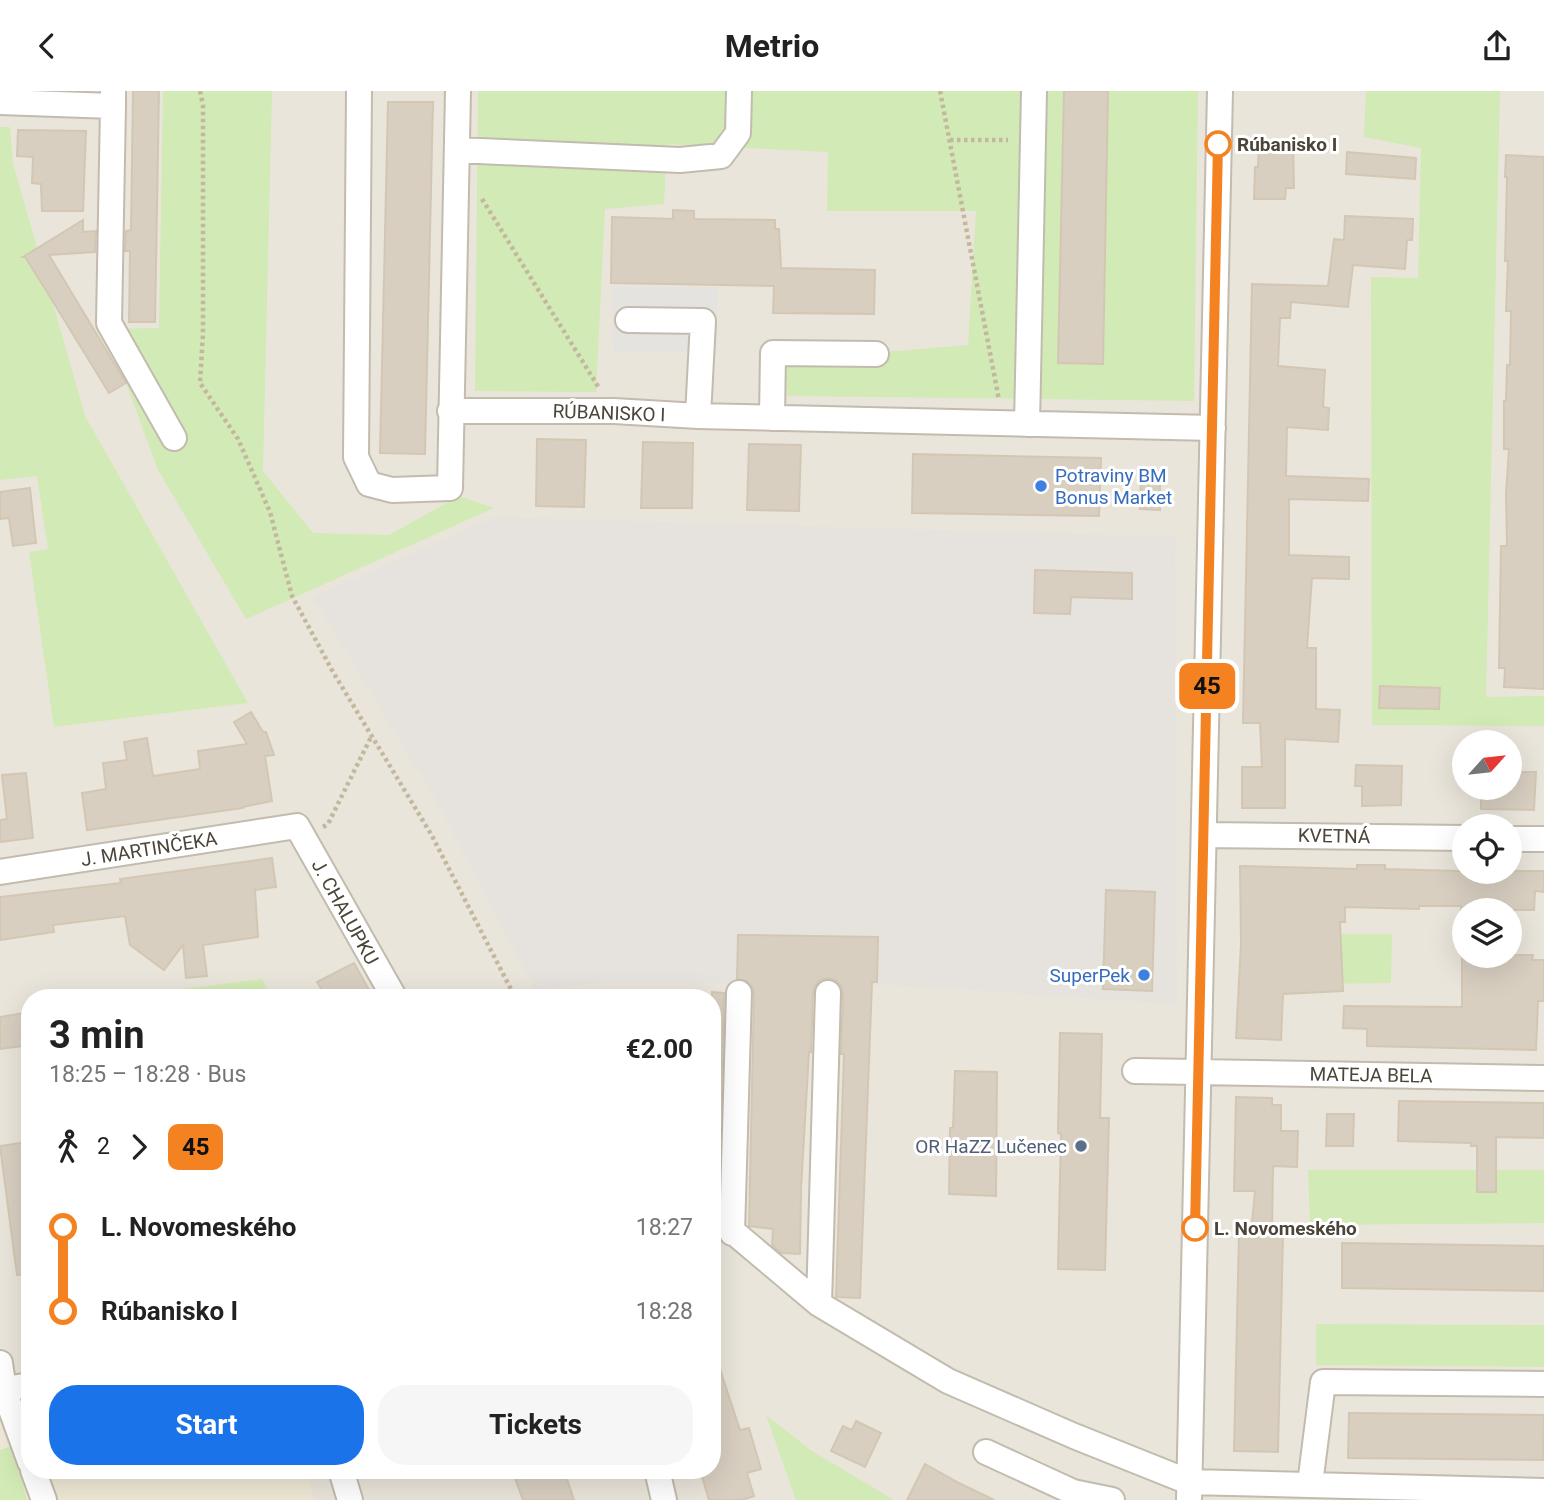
<!DOCTYPE html>
<html lang="en">
<head>
<meta charset="utf-8">
<style>
  body { margin:0; font-family:Roboto,sans-serif; background:#f6f6f6; color:#222; height:100vh; display:flex; flex-direction:column; font-size:26px; white-space:nowrap }
  * { box-sizing:border-box; margin:0 }
  p { font-size:23px; color:#767676 }
  .icon { flex:none; width:38px; height:38px; fill:none; stroke:currentColor; stroke-width:2; stroke-linecap:round; stroke-linejoin:round }
  .map { position:relative; flex:1; overflow:hidden }
  .sheet { position:absolute; left:21px; top:898px; width:700px; height:490px; display:flex; flex-direction:column; background:#fff; border-radius:28px; box-shadow:0 7px 28px #0002 }
  .sheet>* { flex:none }
  .badge { padding:0 14px; border-radius:10px; font-size:24px; line-height:46px }
  .needle { width:46px; rotate:63deg }
  .buttons { position:absolute; left:1452px; top:639px; display:grid; gap:14px }
  .buttons a { display:grid; place-items:center; width:70px; height:70px; border-radius:50%; background:#fff; box-shadow:0 7px 28px #0002; font-size:35px }
  .map>.badge { position:absolute; translate:-50% -50%; box-shadow:0 0 0 4px #fff }
  .legs { display:flex; align-items:center; gap:10px; height:77px; padding:0 28px; font-size:23px }
  .legs p { margin-inline-start:auto }
  .overview { display:flex; align-items:center; justify-content:space-between; height:119px; padding:0 28px }
  h1 { font-size:38px; font-weight:700; line-height:52px }
  .primary-button { display:flex; gap:14px; margin-top:auto; padding:14px 28px }
  .primary-button a { flex:1; height:80px; border-radius:28px; background:#1a73e8; color:#fff; font-size:28px; font-weight:700; line-height:80px; text-align:center }
  .primary-button a+a { background:#f6f6f6; color:#222 }
  ul { padding:0 28px; list-style:none }
  li { display:flex; align-items:center; gap:24px; height:84px; font-size:26px }
  li i { display:grid; place-items:center; width:10px; height:100%; margin:0 9px; background:currentColor }
  li i::after { content:''; width:18px; height:18px; margin:-9px; border:5px solid; border-radius:50%; background:#fff }
  li p { margin-inline-start:auto }
  li:first-child i { background:linear-gradient(#0000 50%,currentColor 0) }
  li:last-child i { background:linear-gradient(currentColor 50%,#0000 0) }
  header { display:flex; justify-content:space-between; align-items:center; height:91px; padding:0 28px; background:#fff; font-size:32px; font-weight:700 }
  .map>svg:first-child { display:block }
  .residential { fill:#eae5da; fill-rule:evenodd }
  .industrial { fill:#e6e2dd }
  .education { fill:#efe8d6 }
  .green { fill:#d2eab5 }
  .parking { fill:#e5e3e0 }
  .building { fill:#d8cfc1; stroke:#d3c7b4; stroke-width:2 }
  .lines { fill:none; stroke-linecap:round; stroke-linejoin:round }
  .minor-casing { stroke:#c2bbae; stroke-width:28 }
  .path { stroke:#c4b79f; stroke-width:4.5; stroke-dasharray:3.5 3.5; stroke-linecap:butt }
  .minor { stroke:#fff; stroke-width:24 }
  .line-1-casing { stroke:#fff; stroke-width:16 }
  .line-1 { stroke:#f58220; stroke-width:10 }
  .stop-1-dot { fill:#fff; stroke:#f58220; stroke-width:3.5 }
  .shop-dot { fill:#3f7fe0; stroke:#fff; stroke-width:2.5 }
  .service-dot { fill:#5c6f8a; stroke:#fff; stroke-width:2.5 }
  .labels { text-anchor:middle; dominant-baseline:central; stroke-width:6; stroke-linejoin:round; paint-order:stroke }
  .stop-label { font-size:19px; font-weight:bold; fill:#4b4439; stroke:#fff; text-anchor:start }
  .street-label { font-size:19px; fill:#4b4439; stroke:#fff }
  .shop-label { font-size:19px; fill:#366cbe; stroke:#fff; text-anchor:start }
  .service-label { font-size:19px; fill:#4e5e75; stroke:#fff; text-anchor:end }
</style>
</head>
<body>
<header><svg class="icon" aria-label="back" viewBox="0 0 24 24"><path d="M15 5l-7 7 7 7"/></svg>Metrio<svg class="icon" aria-label="share" viewBox="0 0 24 24"><path d="M12 15V3M7 8l5-5 5 5M5 13v7h14v-7"/></svg></header>
<div class="map">
<svg width="1544" height="1409" viewBox="0 0 1544 1409">
  <rect width="100%" height="100%" fill="#f6f3ec"/>
  <path class="residential" d="M 0,0 L 1544,0 L 1544,1409 L 0,1409 ZM 1465,651 L 1510,651 L 1510,696 L 1465,696 ZM 1465,735 L 1510,735 L 1510,780 L 1465,780 ZM 1465,819 L 1510,819 L 1510,864 L 1465,864 ZM 30,906 L 712,906 L 712,1379 L 30,1379 Z"/>
  <path class="industrial" d="M 495,426 L 1175,446 L 1177,913 L 894,894 L 605,891 L 535,899 L 437,711 L 313,506 Z"/>
  <path class="education" d="M 30,1311 L 30,1379 L 306,1379 L 314,1409 L 0,1409 L 0,1316 Z"/>
  <path class="green" d="M 163,0 L 272,0 L 263,380 L 313,442 L 389,444 L 459,405 L 494,417 L 246,528 L 158,379 L 106,238 L 159,237 Z
    M 478,0 L 1198,0 L 1194,310 L 787,305 L 786,269 L 968,254 L 976,120 L 827,120 L 828,61 L 667,53 L 664,113 L 605,118 L 596,301 L 475,300 Z
    M 1366,0 L 1500,0 L 1486,606 L 1544,605 L 1544,635 L 1372,634 L 1371,186 L 1418,187 L 1421,57 L 1364,46 Z
    M 0,36 L 10,36 L 13,73 L 85,325 L 248,612 L 54,636 L 29,461 L 48,458 L 37,385 L 0,389 Z
    M 1313,843 L 1392,843 L 1391,892 L 1314,893 Z
    M 262,888 L 272,906 L 120,906 Z
    M 1308,1079 L 1544,1079 L 1544,1132 L 1310,1134 Z
    M 1316,1233 L 1544,1234 L 1544,1276 L 1316,1274 Z
    M 766,1324 L 812,1360 L 894,1409 L 796,1409 Z
    M 13,1355 L 27,1409 L 0,1409 L 0,1359 Z"/>
  <path class="parking" d="M 612,196 L 717,196 L 717,261 L 613,261 Z"/>
  <path class="building" d="M 133,0 L 159,0 L 155,231 L 129,231 L 130,160 L 125,160 L 126,140 L 131,139 Z
    M 1064,0 L 1108,0 L 1103,273 L 1058,272 Z
    M 388,11 L 433,11 L 425,363 L 380,362 Z
    M 18,39 L 86,40 L 83,120 L 42,120 L 41,93 L 32,92 L 33,66 L 17,65 Z
    M 1259,51 L 1293,52 L 1294,97 L 1286,97 L 1285,108 L 1254,108 L 1255,76 L 1258,76 Z
    M 1347,61 L 1416,67 L 1415,88 L 1346,83 Z
    M 1506,64 L 1544,66 L 1544,598 L 1504,596 L 1505,577 L 1499,577 L 1501,455 L 1507,455 L 1506,403 L 1509,358 L 1504,358 L 1504,310 L 1506,310 L 1507,274 L 1510,274 L 1511,220 L 1506,220 L 1508,170 L 1505,170 L 1507,86 L 1505,86 Z
    M 673,119 L 694,120 L 694,128 L 775,129 L 775,138 L 779,138 L 781,177 L 875,179 L 874,223 L 773,222 L 774,195 L 611,192 L 612,126 L 673,128 Z
    M 1345,125 L 1413,128 L 1412,149 L 1407,149 L 1405,178 L 1353,174 L 1348,216 L 1291,211 L 1290,227 L 1280,227 L 1278,275 L 1325,279 L 1323,316 L 1329,317 L 1328,339 L 1287,336 L 1286,385 L 1369,388 L 1368,410 L 1289,408 L 1289,464 L 1349,466 L 1349,488 L 1312,487 L 1307,557 L 1316,557 L 1316,618 L 1340,619 L 1338,651 L 1285,648 L 1285,717 L 1242,717 L 1242,676 L 1262,676 L 1260,632 L 1243,632 L 1252,193 L 1328,195 L 1334,148 L 1344,149 Z
    M 83,129 L 83,141 L 96,140 L 95,161 L 49,164 L 126,292 L 109,302 L 39,188 L 25,166 L 23,166 Z
    M 537,348 L 586,349 L 584,416 L 536,415 Z
    M 643,351 L 693,352 L 692,417 L 641,417 Z
    M 749,353 L 801,354 L 799,420 L 747,419 Z
    M 913,363 L 1101,367 L 1099,425 L 912,422 Z
    M 1141,380 L 1160,380 L 1160,419 L 1140,418 Z
    M 30,397 L 36,452 L 13,455 L 9,427 L 0,428 L 0,401 Z
    M 1035,479 L 1132,482 L 1132,508 L 1071,506 L 1070,523 L 1034,522 Z
    M 1380,595 L 1440,597 L 1439,618 L 1379,617 Z
    M 251,621 L 263,641 L 266,641 L 274,664 L 265,665 L 272,710 L 243,716 L 243,717 L 87,739 L 82,702 L 106,698 L 103,672 L 127,669 L 124,651 L 147,647 L 153,685 L 200,678 L 198,660 L 247,653 L 234,631 Z
    M 1356,674 L 1402,675 L 1401,714 L 1362,715 L 1362,695 L 1355,695 Z
    M 1510,681 L 1536,681 L 1534,719 L 1481,718 L 1481,696 L 1510,696 Z
    M 26,682 L 33,747 L 0,751 L 0,729 L 7,728 L 2,684 Z
    M 272,767 L 276,796 L 255,799 L 258,846 L 203,854 L 207,885 L 186,887 L 183,854 L 164,879 L 130,854 L 125,825 L 53,834 L 54,841 L 0,849 L 0,806 L 121,792 L 120,788 Z
    M 1357,774 L 1385,774 L 1385,778 L 1460,780 L 1544,780 L 1544,801 L 1535,800 L 1534,819 L 1461,819 L 1461,815 L 1419,815 L 1419,818 L 1345,816 L 1345,831 L 1340,831 L 1343,900 L 1283,903 L 1281,949 L 1236,947 L 1241,853 L 1240,775 L 1357,778 Z
    M 1106,799 L 1155,801 L 1152,900 L 1103,898 Z
    M 738,844 L 878,846 L 877,891 L 872,891 L 860,1207 L 836,1206 L 844,963 L 841,963 L 843,902 L 841,894 L 835,889 L 828,887 L 820,889 L 815,895 L 813,902 L 811,961 L 809,961 L 801,1098 L 800,1163 L 781,1162 L 772,1154 L 773,1138 L 749,1135 L 754,902 L 752,896 L 747,890 L 737,888 Z
    M 1462,864 L 1533,864 L 1532,869 L 1544,869 L 1544,910 L 1538,910 L 1536,959 L 1367,955 L 1367,938 L 1343,937 L 1344,915 L 1462,916 Z
    M 354,872 L 373,906 L 326,906 L 317,891 Z
    M 712,901 L 724,902 L 719,1085 L 712,1085 Z
    M 30,921 L 30,954 L 0,958 L 0,926 Z
    M 1060,942 L 1102,943 L 1100,1027 L 1109,1027 L 1105,1179 L 1058,1178 L 1061,1043 L 1058,1042 Z
    M 955,980 L 997,981 L 996,1105 L 949,1103 L 950,1037 L 953,1037 Z
    M 1236,1006 L 1272,1007 L 1272,1014 L 1281,1014 L 1281,1040 L 1298,1040 L 1297,1076 L 1273,1075 L 1272,1143 L 1283,1143 L 1278,1361 L 1234,1360 L 1239,1142 L 1251,1142 L 1255,1100 L 1234,1100 Z
    M 1399,1010 L 1544,1012 L 1544,1047 L 1496,1046 L 1496,1101 L 1477,1101 L 1477,1055 L 1471,1055 L 1471,1052 L 1398,1050 Z
    M 1327,1023 L 1354,1023 L 1353,1055 L 1326,1055 Z
    M 28,1051 L 30,1183 L 17,1184 L 0,1055 Z
    M 1342,1152 L 1544,1155 L 1544,1200 L 1342,1197 Z
    M 716,1266 L 740,1339 L 749,1337 L 761,1378 L 747,1382 L 754,1405 L 742,1409 L 709,1409 L 700,1379 L 712,1379 L 712,1267 Z
    M 1349,1322 L 1544,1324 L 1543,1369 L 1348,1367 Z
    M 856,1330 L 881,1342 L 865,1376 L 831,1360 L 843,1335 L 852,1339 Z
    M 925,1373 L 959,1392 L 994,1409 L 907,1409 Z
    M 512,1379 L 564,1379 L 574,1409 L 523,1409 Z"/>
  <g class="lines">
    <defs>
      <path id="minor" d="M 359,0 L 356,366 L 369,393 L 392,399 L 450,397 L 458,0
        M 0,11 L 113,15 L 113,1
        M 113,15 L 109,232 L 174,347
        M 457,59 L 680,69 L 721,65 L 738,42 L 739,0
        M 628,229 L 703,230 L 698,325
        M 450,320 L 614,320 L 698,325 L 1213,337
        M 772,327 L 773,262 L 876,263
        M 1027,333 L 1034,0
        M 1204,744 L 1465,747
        M 1510,748 L 1544,748
        M 0,781 L 297,735 L 394,906
        M 1135,980 L 1544,987
        M 712,1123 L 819,1213 L 948,1290 L 1074,1345 L 1189,1391 L 1544,1400
        M 732,1142 L 739,902
        M 819,1213 L 828,902
        M 0,1272 L 4,1299 L 30,1371
        M 0,1299 L 30,1294
        M 986,1361 L 1073,1401 L 1112,1409
        M 33,1379 L 44,1409
        M 341,1379 L 350,1409
        M 657,1379 L 664,1409
        M 1310,1393 L 1323,1291 L 1544,1293
        M 1189,1409 L 1220,0"/>
    </defs>
    <use href="#minor" class="minor-casing"/>
    <path class="path" d="M 200,0 L 203,14 L 203,243 L 200,292 L 238,348 L 270,421 L 292,505 L 333,581 L 431,743 L 515,906
      M 940,0 L 999,309
      M 950,49 L 1008,49
      M 482,108 L 599,297
      M 323,736 L 328,733 L 371,646"/>
    <use href="#minor" class="minor"/>
  </g>
  <g class="lines">
    <defs>
      <path id="line-1" d="M 1195,1137 L 1218,53"/>
    </defs>
    <use href="#line-1" class="line-1-casing"/>
    <use href="#line-1" class="line-1"/>
  </g>
  <g class="stop-1-dot">
    <circle cx="1218" cy="53" r="12"/>
    <circle cx="1195" cy="1137" r="12"/>
  </g>
  <g class="shop-dot">
    <circle cx="1041" cy="395" r="7"/>
    <circle cx="1144" cy="884" r="7"/>
  </g>
  <circle class="service-dot" cx="1081" cy="1055" r="7"/>
  <g class="labels">
    <g class="stop-label">
      <text x="1237" y="53">Rúbanisko I</text>
      <text x="1214" y="1137">L. Novomeského</text>
    </g>
    <g class="street-label">
      <text transform="translate(609 322) rotate(2)">RÚBANISKO I</text>
      <text transform="translate(1334 745) rotate(1)">KVETNÁ</text>
      <text transform="translate(149 758) rotate(-9)">J. MARTINČEKA</text>
      <text transform="translate(345 821) rotate(61)">J. CHALUPKU</text>
      <text transform="translate(1371 984) rotate(1)">MATEJA BELA</text>
    </g>
    <g class="shop-label">
      <text x="1055" y="384">Potraviny BM<tspan x="1055" dy="22">Bonus Market</tspan></text>
      <text x="1130" y="884" text-anchor="end">SuperPek</text>
    </g>
    <g class="service-label">
      <text x="1067" y="1055">OR HaZZ Lučenec</text>
    </g>
  </g>
</svg>
<div class="buttons">
<a><svg class="needle" viewBox="-14 -14 28 28"><path d="M0-13l5 13h-10z" fill="#e53935"/><path d="M0 13l5-13h-10z" fill="#767676"/></svg></a>
<a><svg class="icon" aria-label="locate" viewBox="0 0 24 24"><circle cx="12" cy="12" r="6"/><path d="M12 2v4M12 18v4M2 12h4M18 12h4"/></svg></a>
<a><svg class="icon" aria-label="layers" viewBox="0 0 24 24"><path d="M12 4l9 5-9 5-9-5zM3 14l9 5 9-5"/></svg></a>
</div>
<b class="badge" style="left:1207px;top:595px;background:#f58220;color:#111">45</b>
<section class="sheet">
<div class="overview"><div><h1>3 min</h1><p>18:25 – 18:28 · Bus</p></div><b>€2.00</b></div>
<div class="legs"><svg class="icon" aria-label="walk" viewBox="0 0 24 24"><circle cx="13" cy="4" r="2"/><path d="M13 8l-2 6 4 7M11 14l-3 7M7 12l3-4h3l4 4"/></svg>2<svg class="icon" aria-label="forward" viewBox="0 0 24 24"><path d="M9 5l7 7-7 7"/></svg><b class="badge" style="background:#f58220;color:#111">45</b></div>
<ul>
<li><i style="color:#f58220"></i><b>L. Novomeského</b><p>18:27</p></li>
<li><i style="color:#f58220"></i><b>Rúbanisko I</b><p>18:28</p></li>
</ul>
<div class="primary-button"><a>Start</a><a>Tickets</a></div>
</section>
</div>
</body>
</html>
